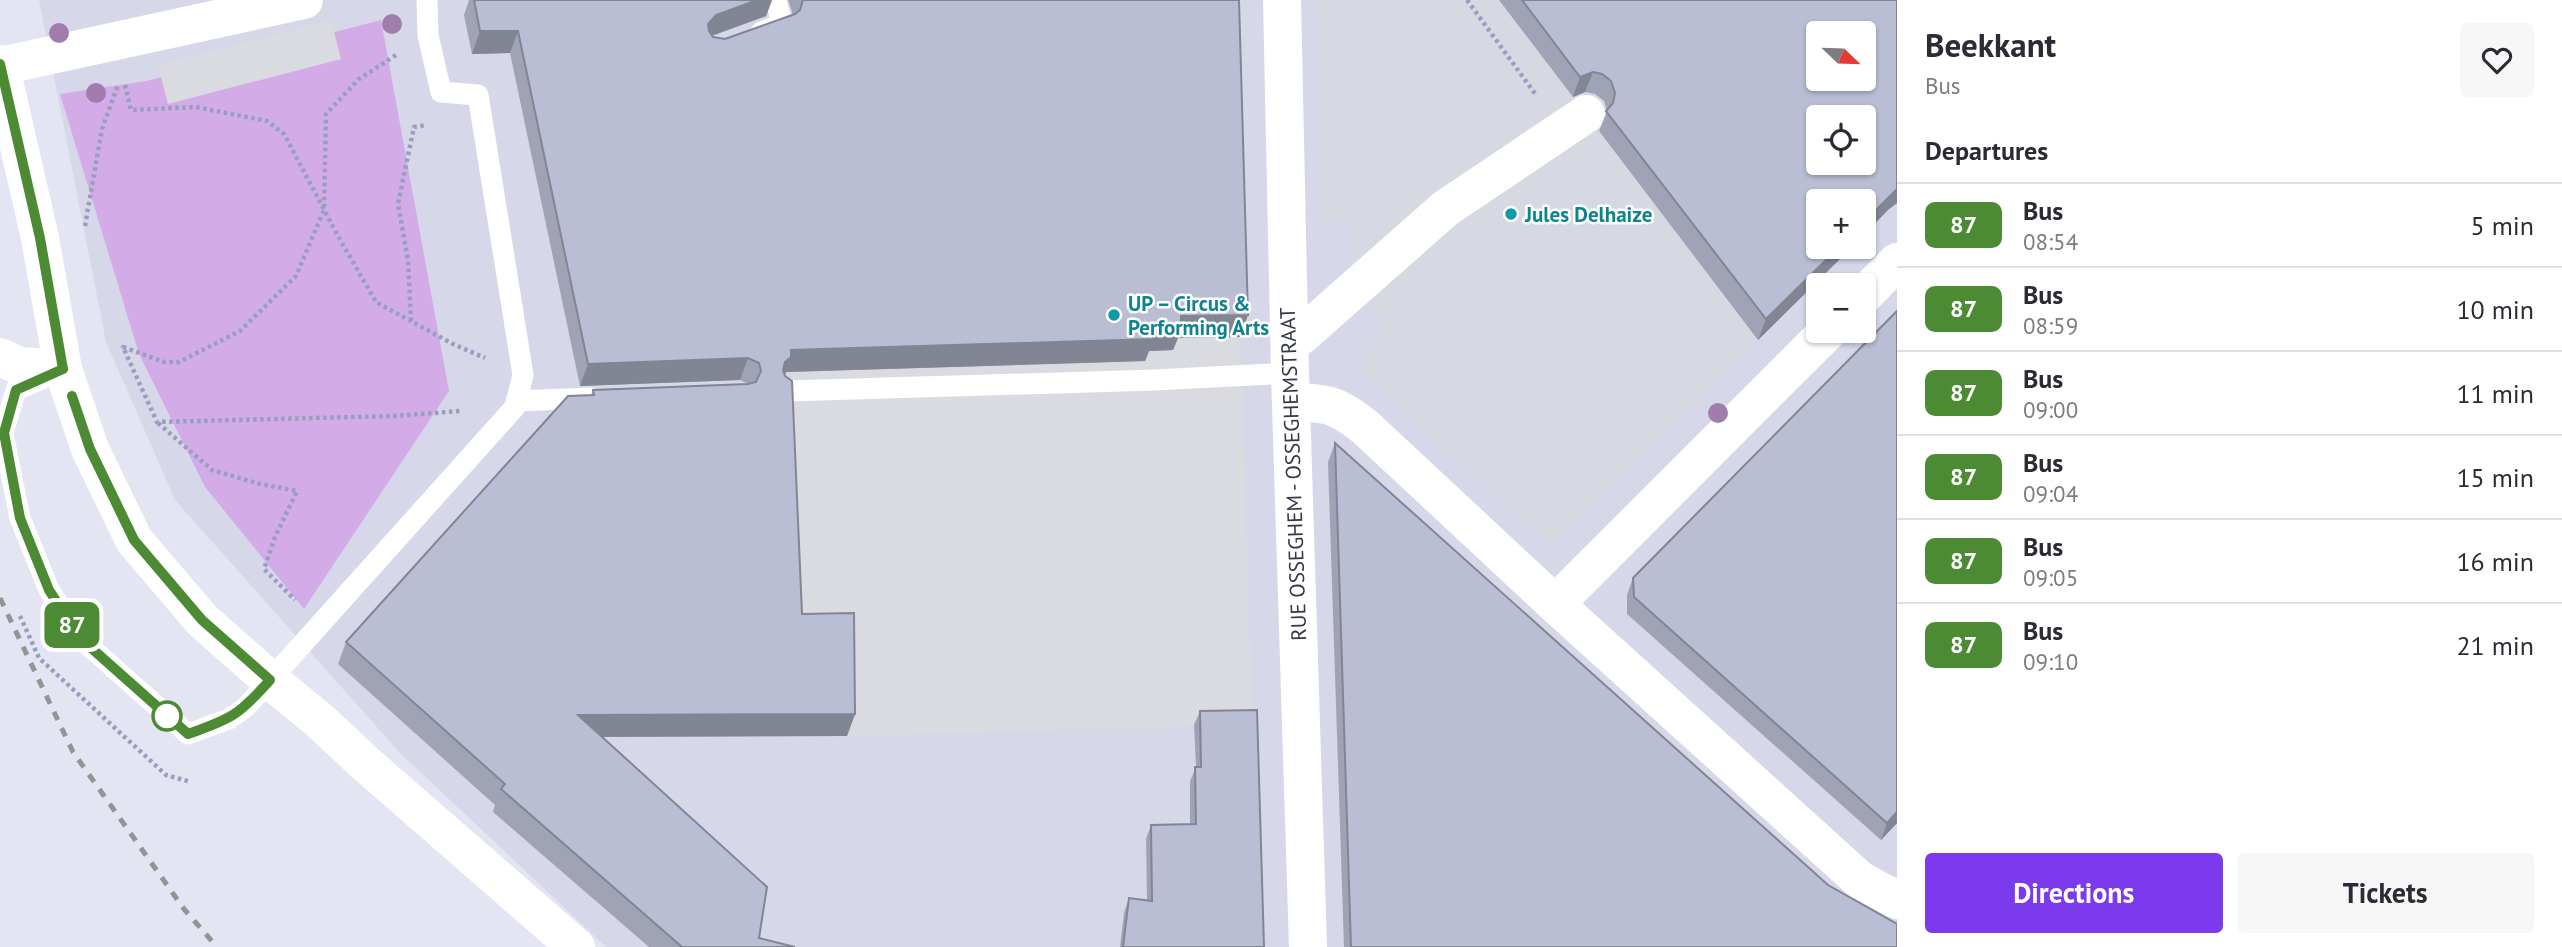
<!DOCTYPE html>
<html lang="en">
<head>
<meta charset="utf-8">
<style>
  body { margin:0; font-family:"PT Sans",sans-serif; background:#f7f7f7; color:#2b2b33; height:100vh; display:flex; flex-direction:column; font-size:26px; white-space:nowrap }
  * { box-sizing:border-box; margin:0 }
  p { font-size:23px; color:#7c7c81 }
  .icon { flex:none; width:38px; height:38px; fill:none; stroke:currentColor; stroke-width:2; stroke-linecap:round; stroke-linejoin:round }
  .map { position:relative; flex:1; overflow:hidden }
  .side { display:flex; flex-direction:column; background:#fff; width:665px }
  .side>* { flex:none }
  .badge { padding:0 14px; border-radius:10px; font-size:24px; line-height:46px }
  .needle { width:46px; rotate:113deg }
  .controls { position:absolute; left:1806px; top:21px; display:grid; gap:14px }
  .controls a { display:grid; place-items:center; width:70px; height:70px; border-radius:7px; background:#fff; box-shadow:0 2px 5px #0004; font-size:35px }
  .map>.badge { position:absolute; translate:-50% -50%; box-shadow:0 0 0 4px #fff }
  h2 { padding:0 28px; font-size:26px; line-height:63px }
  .round { display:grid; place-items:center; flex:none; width:74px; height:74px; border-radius:7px; background:#f7f7f7 }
  .summary { display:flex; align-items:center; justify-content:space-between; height:119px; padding:0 28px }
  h1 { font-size:33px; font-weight:700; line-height:52px }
  .button { display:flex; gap:14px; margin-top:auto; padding:14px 28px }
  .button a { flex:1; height:80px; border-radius:7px; background:#7c3aed; color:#fff; font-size:28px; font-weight:700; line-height:80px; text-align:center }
  .button a+a { background:#f7f7f7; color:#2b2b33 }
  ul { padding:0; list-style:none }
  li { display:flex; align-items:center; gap:21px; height:84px; padding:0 28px; border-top:2px solid #e1e1e2 }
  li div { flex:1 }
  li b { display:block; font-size:26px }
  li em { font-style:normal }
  li .badge { min-width:77px; font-weight:700; text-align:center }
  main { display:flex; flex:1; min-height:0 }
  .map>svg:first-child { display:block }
  .residential { fill:#d6d8ea; fill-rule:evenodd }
  .industrial { fill:#d6d9e1; fill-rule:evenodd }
  .green { fill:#d3ace7 }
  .parking { fill:#dadbe0 }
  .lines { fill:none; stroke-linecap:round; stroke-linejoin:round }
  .path { stroke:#989ebf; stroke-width:4.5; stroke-dasharray:3.5 3.5; stroke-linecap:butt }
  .lane { stroke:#fff; stroke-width:21 }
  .street { stroke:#fff; stroke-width:38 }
  .rail { stroke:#949494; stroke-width:5; stroke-dasharray:9 9; stroke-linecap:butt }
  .tree { fill:#a07dad }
  .wall { fill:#a0a3b6 }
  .shaded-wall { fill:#828594 }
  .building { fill:#babed4; stroke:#828594; stroke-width:2; fill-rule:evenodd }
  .line-casing { stroke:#fff; stroke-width:16 }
  .line { stroke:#4c8b33; stroke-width:10 }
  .culture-dot { fill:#0f9aa8; stroke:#fff; stroke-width:2.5 }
  .stop-dot { fill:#fff; stroke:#4c8b33; stroke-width:3.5 }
  .labels { text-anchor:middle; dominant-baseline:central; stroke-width:5; stroke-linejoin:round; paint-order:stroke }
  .culture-label { font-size:21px; font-weight:bold; fill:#0d838f; stroke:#fff; text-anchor:start }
  .street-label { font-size:21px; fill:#343744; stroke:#fff }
</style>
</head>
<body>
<main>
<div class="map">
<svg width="1897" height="947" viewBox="0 0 1897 947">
  <rect width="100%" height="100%" fill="#e4e5f2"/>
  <path class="residential" d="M 39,0 L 1897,0 L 1897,947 L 606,947 L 400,753 L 175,500 L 106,342 ZM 1818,33 L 1864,33 L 1864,79 L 1818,79 ZM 1818,117 L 1864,117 L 1864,163 L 1818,163 ZM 1818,201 L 1864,201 L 1864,247 L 1818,247 ZM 1818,285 L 1864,285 L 1864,331 L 1818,331 Z"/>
  <path class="industrial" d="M 1318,0 L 1897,0 L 1897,203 L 1889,209 L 1864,201 L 1818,201 L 1818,247 L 1852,247 L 1552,546 L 1360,371 L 1387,316 L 1374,310 L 1351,234 L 1350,219 L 1323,219 ZM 1818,33 L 1864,33 L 1864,79 L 1818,79 ZM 1818,117 L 1864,117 L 1864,163 L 1818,163 Z"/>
  <path class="green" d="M 381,20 L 449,391 L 304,609 L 205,487 L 139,354 L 60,94 L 146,81 Z"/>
  <path class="parking" d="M 331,20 L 341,59 L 168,104 L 158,65 Z
    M 1240,337 L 1252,724 L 847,736 L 794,636 L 785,410 L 792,371 L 1144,361 L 1145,351 L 1173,338 Z"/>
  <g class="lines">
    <path class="path" d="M 1467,0 L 1536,95
      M 396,55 L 359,79 L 326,114 L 324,210 L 296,276 L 240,331 L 179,362 L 164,362 L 123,347 L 157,422 L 392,416 L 461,411
      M 125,85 L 131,110 L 196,107 L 267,121 L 284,134 L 339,238 L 376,302 L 453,344 L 485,358
      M 85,226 L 102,129 L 118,85
      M 411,321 L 408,260 L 398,204 L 414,127 L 426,125
      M 158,423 L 212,470 L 260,484 L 297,491 L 275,537 L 264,569 L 295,600
      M 20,616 L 39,658 L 166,775 L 191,782"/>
    <path class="lane" d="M 761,32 L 782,24 L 776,0
      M 51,375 L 16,390 L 3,433 L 20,518 L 49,590 L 80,638 L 188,734 L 229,719 L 246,707 L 515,407 L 523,375 L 478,95 L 441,92 L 428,35 L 427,0
      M 788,391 L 1154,380 L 1290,373
      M 516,401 L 591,398"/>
    <path class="street" d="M 1282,0 L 1290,373 L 1308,947
      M 0,64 L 40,238 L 63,369 L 90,449 L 134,540 L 202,620 L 270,680 L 320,721 L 366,764 L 576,947
      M 1,66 L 304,0
      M 1864,295 L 1897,262
      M 1290,343 L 1302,335 L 1446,208 L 1586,114
      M 0,357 L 20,366 L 63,369
      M 1291,402 C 1327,403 1336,404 1365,427 L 1555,604 L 1860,880 L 1897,900
      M 1555,604 L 1828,331"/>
    <path class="rail" d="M 0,598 L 73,752 L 184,909 L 217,947"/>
  </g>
  <g class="tree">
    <circle cx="392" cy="24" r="10"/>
    <circle cx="59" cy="33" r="10"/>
    <circle cx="96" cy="93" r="10"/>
    <circle cx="1718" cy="413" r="10"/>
  </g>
  <path class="wall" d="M 469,0 L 772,0 L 766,16 L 712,36 L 713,37 L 725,39 L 793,15 L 788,0 L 1239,0 L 1248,315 L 1240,337 L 1178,338 L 1173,350 L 1149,351 L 1145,361 L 786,372 L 785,375 L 802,614 L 855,714 L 847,736 L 603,737 L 759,938 L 795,947 L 649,947 L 493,812 L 495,805 L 338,664 L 346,642 L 591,395 L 593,390 L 748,384 L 740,380 L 580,386 L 510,53 L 472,54 L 464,15 Z
    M 1499,0 L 1897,0 L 1897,203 L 1889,209 L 1818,247 L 1852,247 L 1758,340 L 1599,131 L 1607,111 L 1604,101 L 1595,94 L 1585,92 L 1573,97 Z
    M 1897,311 L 1897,823 L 1881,840 L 1627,614 L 1627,595 L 1633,578 Z
    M 1335,443 L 1828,885 L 1897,947 L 1344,947 L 1328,462 Z
    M 1200,711 L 1264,947 L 1120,947 L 1124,913 L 1129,898 L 1147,900 L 1146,839 L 1151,825 L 1190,824 L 1190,781 L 1196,767 L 1194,725 Z"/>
  <path class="shaded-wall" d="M 757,0 L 772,0 L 766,16 L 708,37 L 708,24 L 716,15 Z
    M 480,31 L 518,31 L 510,53 L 472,54 Z
    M 1593,72 L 1585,92 L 1573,97 L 1580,77 Z
    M 1897,189 L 1897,203 L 1889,209 L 1864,235 L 1864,222 Z
    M 1839,247 L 1852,247 L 1758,340 L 1766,319 Z
    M 1248,315 L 1240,337 L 1178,338 L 1173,350 L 1149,351 L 1145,361 L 786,372 L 783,379 L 777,384 L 785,362 L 791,350 L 1153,329 L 1181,316 Z
    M 748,358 L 740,380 L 580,386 L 588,364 Z
    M 855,714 L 847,736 L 570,737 L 578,715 Z
    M 1897,812 L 1897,823 L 1881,840 L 1887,823 Z"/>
  <path class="building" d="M 474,0 L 757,0 L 716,15 L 708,24 L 709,31 L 713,37 L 725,39 L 795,14 L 800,10 L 803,0 L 1239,0 L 1248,315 L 1181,316 L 1181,328 L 1153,329 L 1153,339 L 791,350 L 791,357 L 785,362 L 783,370 L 785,376 L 792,381 L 802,614 L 854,613 L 855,714 L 578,715 L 767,887 L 759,938 L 795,947 L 682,947 L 501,789 L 505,784 L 346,642 L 568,396 L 594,395 L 593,390 L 748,384 L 756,382 L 761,371 L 759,363 L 748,358 L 588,364 L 518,31 L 480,31 Z
    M 1522,0 L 1897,0 L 1897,189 L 1864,222 L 1864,201 L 1818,201 L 1818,247 L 1839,247 L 1766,319 L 1606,111 L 1613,103 L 1615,93 L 1611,81 L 1602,74 L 1593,72 L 1580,77 ZM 1818,33 L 1864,33 L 1864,79 L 1818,79 ZM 1818,117 L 1864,117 L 1864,163 L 1818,163 Z
    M 1897,311 L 1897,812 L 1887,823 L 1634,597 L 1633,578 Z
    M 1335,443 L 1828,885 L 1897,924 L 1897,947 L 1351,947 Z
    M 1257,710 L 1264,947 L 1123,947 L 1129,898 L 1152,901 L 1151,825 L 1196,824 L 1195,767 L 1201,767 L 1200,711 Z"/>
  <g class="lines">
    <defs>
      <path id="line" d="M 0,64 L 40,238 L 63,369 L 16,390 L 4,433 L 20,518 L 49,590 L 80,638 L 188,734 C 231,719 239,715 270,680 L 202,620 L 134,540 L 90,449 L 72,396"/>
    </defs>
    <use href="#line" class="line-casing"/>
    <use href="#line" class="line"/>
  </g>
  <g class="culture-dot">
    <circle cx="1511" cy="214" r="7"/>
    <circle cx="1114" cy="315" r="7"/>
  </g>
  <circle class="stop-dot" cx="167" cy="716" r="14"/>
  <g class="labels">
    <g class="culture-label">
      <text x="1525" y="214">Jules Delhaize</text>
      <text x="1128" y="303">UP – Circus &amp;<tspan x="1128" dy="24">Performing Arts</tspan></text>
    </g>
    <g class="street-label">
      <text transform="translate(1293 474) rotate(-92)">RUE OSSEGHEM - OSSEGHEMSTRAAT</text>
    </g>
  </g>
</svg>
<div class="controls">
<a><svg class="needle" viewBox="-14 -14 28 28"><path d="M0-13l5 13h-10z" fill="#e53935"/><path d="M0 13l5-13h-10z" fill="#7c7c81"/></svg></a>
<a><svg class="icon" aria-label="locate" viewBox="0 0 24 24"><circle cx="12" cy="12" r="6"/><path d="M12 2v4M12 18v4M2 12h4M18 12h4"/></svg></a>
<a>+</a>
<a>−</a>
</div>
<b class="badge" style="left:72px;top:625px;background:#4c8b33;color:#fff">87</b>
</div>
<section class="side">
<div class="summary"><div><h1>Beekkant</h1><p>Bus</p></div><a class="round"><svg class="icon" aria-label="heart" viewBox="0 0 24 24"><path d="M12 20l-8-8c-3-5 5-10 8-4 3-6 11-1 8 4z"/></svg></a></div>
<h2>Departures</h2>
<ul>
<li><span class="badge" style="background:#4c8b33;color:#fff">87</span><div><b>Bus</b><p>08:54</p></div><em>5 min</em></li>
<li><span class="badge" style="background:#4c8b33;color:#fff">87</span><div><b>Bus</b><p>08:59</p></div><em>10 min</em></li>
<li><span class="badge" style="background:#4c8b33;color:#fff">87</span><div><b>Bus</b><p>09:00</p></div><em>11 min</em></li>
<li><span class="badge" style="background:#4c8b33;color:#fff">87</span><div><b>Bus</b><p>09:04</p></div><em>15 min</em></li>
<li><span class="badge" style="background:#4c8b33;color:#fff">87</span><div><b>Bus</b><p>09:05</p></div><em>16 min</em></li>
<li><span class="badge" style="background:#4c8b33;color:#fff">87</span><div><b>Bus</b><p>09:10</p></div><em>21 min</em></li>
</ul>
<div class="button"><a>Directions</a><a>Tickets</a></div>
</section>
</main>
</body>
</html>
